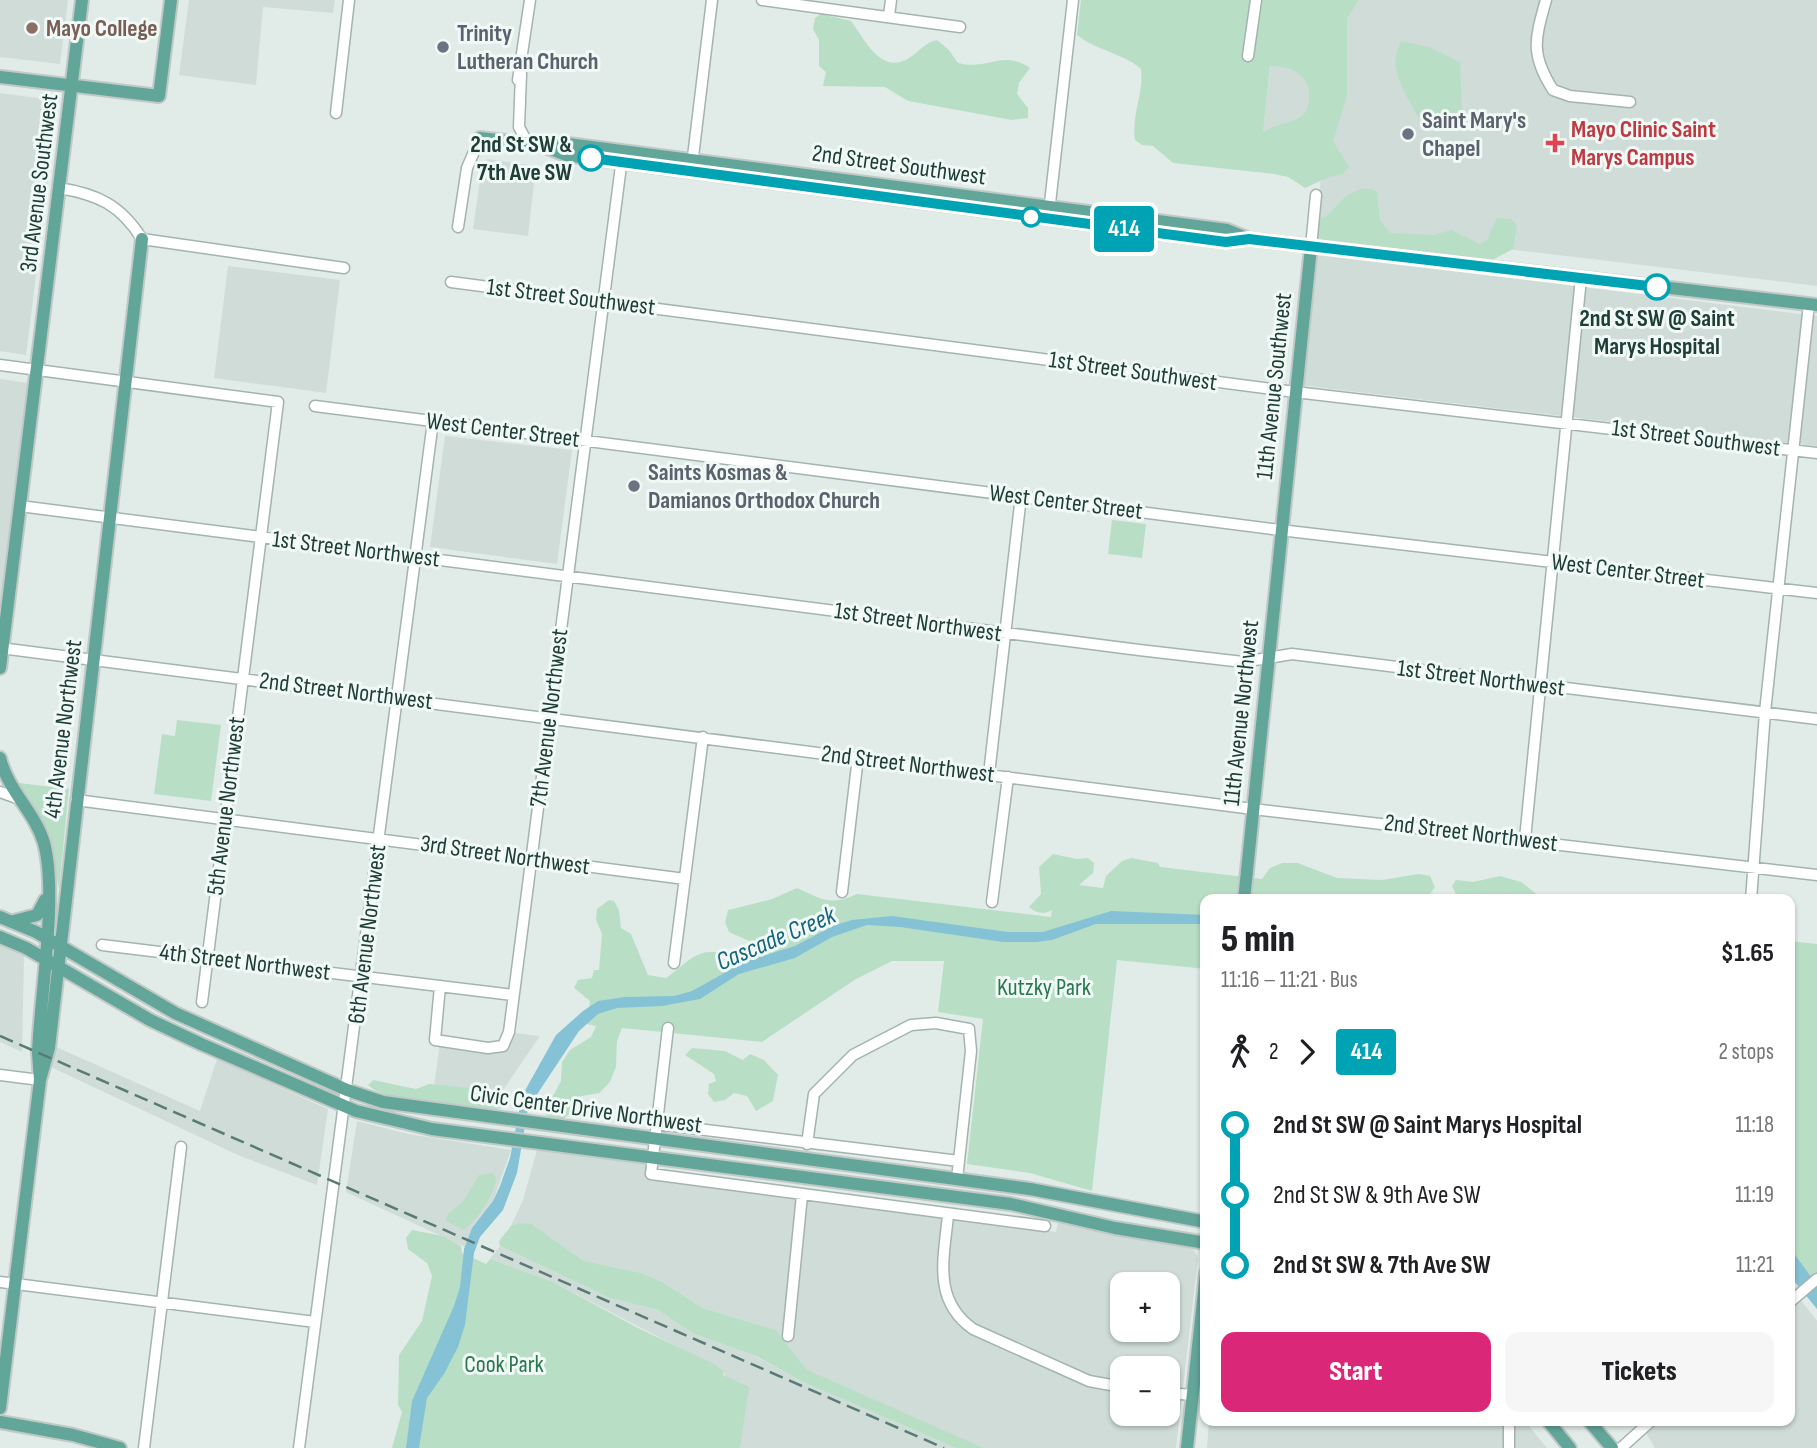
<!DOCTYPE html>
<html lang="en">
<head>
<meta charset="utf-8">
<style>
  body { margin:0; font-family:"Sofia Sans Condensed",sans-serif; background:#f6f6f6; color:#202124; height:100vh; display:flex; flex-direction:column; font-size:26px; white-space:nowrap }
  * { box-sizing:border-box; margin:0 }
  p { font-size:23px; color:#757577 }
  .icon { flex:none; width:38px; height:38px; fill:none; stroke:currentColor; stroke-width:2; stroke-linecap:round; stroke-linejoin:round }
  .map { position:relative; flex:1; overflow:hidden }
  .side { position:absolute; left:1200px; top:894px; width:595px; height:532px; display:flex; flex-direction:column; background:#fff; border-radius:14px; box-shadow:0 2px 5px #0004 }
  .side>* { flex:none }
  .badge { padding:0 14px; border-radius:5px; font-size:24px; line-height:46px }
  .buttons { position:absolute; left:1110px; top:1272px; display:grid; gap:14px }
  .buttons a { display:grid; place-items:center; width:70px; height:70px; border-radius:14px; background:#fff; box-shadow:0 2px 5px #0004; font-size:35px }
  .map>.badge { position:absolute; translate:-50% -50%; box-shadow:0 0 0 4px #fff }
  .legs { display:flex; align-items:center; gap:10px; height:77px; padding:0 21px; font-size:23px }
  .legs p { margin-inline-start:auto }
  .summary { display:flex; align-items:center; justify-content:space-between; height:119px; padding:0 21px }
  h1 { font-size:38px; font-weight:800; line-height:52px }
  .button { display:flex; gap:14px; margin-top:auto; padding:14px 21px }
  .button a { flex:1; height:80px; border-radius:14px; background:#db2777; color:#fff; font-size:28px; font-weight:800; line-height:80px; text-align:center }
  .button a+a { background:#f6f6f6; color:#202124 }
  ul { padding:0 21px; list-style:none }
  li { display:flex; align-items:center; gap:24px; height:70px; font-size:26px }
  li i { display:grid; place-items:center; width:10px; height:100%; margin:0 9px; background:currentColor }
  li i::after { content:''; width:18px; height:18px; margin:-9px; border:5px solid; border-radius:50%; background:#fff }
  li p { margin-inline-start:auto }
  li:first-child i { background:linear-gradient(#0000 50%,currentColor 0) }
  li:last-child i { background:linear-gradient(currentColor 50%,#0000 0) }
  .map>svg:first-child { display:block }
  .built { fill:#cfdcd7; fill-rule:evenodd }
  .green { fill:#b8dfc6; fill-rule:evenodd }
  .water { fill:#85c2d5 }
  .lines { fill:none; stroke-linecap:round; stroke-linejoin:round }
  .minor-casing { stroke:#a3b4b0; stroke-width:13 }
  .major-casing { stroke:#c1c9c7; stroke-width:16 }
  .minor { stroke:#fff; stroke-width:10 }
  .major { stroke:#62a599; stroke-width:12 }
  .rail { stroke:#5a7a74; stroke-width:2.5; stroke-dasharray:14 7; stroke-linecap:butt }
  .line-1-casing { stroke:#fff; stroke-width:16 }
  .line-1 { stroke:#00a3b4; stroke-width:10 }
  .education-dot { fill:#8d6e63; stroke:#f1f9f6; stroke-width:2.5 }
  .worship-dot { fill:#6b7280; stroke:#f1f9f6; stroke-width:2.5 }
  .health-dot { fill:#e0444e; stroke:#f1f9f6; stroke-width:2.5 }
  .stop-1-dot { fill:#fff; stroke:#00a3b4; stroke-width:3.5 }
  .labels { text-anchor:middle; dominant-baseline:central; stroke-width:6; stroke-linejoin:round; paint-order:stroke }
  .education-label { font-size:24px; font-weight:bold; fill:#785e54; stroke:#f1f9f6; text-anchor:start }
  .worship-label { font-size:24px; font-weight:bold; fill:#5b616d; stroke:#f1f9f6; text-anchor:start }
  .health-label { font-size:24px; font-weight:bold; fill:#be3a42; stroke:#f1f9f6; text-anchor:start }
  .stop-label { font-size:24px; font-weight:bold; fill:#203e38; stroke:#f1f9f6; text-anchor:end }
  .street-label { font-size:24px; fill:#203e38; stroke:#f1f9f6 }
  .park-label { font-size:24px; fill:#28774d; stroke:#f1f9f6 }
  .water-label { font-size:26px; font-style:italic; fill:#16647e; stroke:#f1f9f6 }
</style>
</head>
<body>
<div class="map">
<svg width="1817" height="1448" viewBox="0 0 1817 1448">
  <rect width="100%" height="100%" fill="#e1ece8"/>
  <path class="built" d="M 0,0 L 68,0 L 60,64 L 0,57 Z
    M 189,0 L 335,0 L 333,13 L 263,7 L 256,85 L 179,75 Z
    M 1278,0 L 1817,0 L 1817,286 L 1316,226 L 1324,147 L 1262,139 Z
    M 0,93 L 58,101 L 26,355 L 0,351 Z
    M 487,159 L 536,166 L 528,236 L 473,229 L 481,173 Z
    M 1316,254 L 1817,316 L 1817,446 L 1299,385 Z
    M 228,266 L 340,280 L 326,393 L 214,378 Z
    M 0,379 L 28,383 L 2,636 L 0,636 Z
    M 445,436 L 572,450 L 557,564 L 430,547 Z
    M 0,944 L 24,955 L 22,1052 L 0,1042 Z
    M 505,1032 L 540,1036 L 499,1096 L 493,1101 L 433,1093 L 440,1043 L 501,1051 Z
    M 54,1046 L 200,1111 L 217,1059 L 328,1109 L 317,1185 L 240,1156 L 51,1067 Z
    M 357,1121 L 408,1134 L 511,1150 L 493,1201 L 472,1228 L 465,1247 L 346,1192 Z
    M 537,1150 L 649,1165 L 647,1175 L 1056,1232 L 1058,1223 L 1193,1249 L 1198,1258 L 1176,1448 L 984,1448 L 834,1384 L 807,1370 L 776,1330 L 703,1308 L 662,1282 L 642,1273 L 584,1261 L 532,1224 L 511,1226 L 523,1200 ZM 1122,1284 L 1167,1284 L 1167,1330 L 1122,1330 ZM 1122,1368 L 1167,1368 L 1167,1414 L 1122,1414 Z
    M 500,1246 L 610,1298 L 658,1310 L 692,1333 L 753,1355 L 803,1382 L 956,1448 L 740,1448 L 724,1371 L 553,1282 L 490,1259 Z
    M 1800,1299 L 1817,1321 L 1817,1448 L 1655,1448 L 1646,1433 L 1660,1421 L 1790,1421 L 1790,1308 Z
    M 1209,1421 L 1525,1421 L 1547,1448 L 1207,1448 Z"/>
  <path class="green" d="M 1081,0 L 1359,0 L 1347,18 L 1347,96 L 1333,141 L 1349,167 L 1343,174 L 1329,177 L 1305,188 L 1288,177 L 1274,174 L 1173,163 L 1153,146 L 1142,145 L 1135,140 C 1131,115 1144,94 1141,69 C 1123,53 1097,51 1077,35 ZM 1270,66 C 1291,66 1312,75 1309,100 C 1308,106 1308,110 1303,115 C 1293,124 1275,123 1263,133 Z
    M 821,14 L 851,21 C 864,38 881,76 909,58 C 920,51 924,43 937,40 L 948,49 L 958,63 C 989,71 1001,49 1030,68 L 1019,83 L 1017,94 L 1028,108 L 1028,118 L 1012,120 L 908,101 L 885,87 L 823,86 L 826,72 L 819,66 L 819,40 L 813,29 L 815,18 Z
    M 1401,41 L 1429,47 L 1460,62 L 1462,110 L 1456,118 L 1445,122 L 1418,117 C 1406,93 1386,69 1401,41 Z
    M 1360,189 L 1371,189 L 1377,192 L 1380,220 L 1390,233 L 1434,235 L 1451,230 L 1480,244 L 1487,240 L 1497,218 L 1511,219 L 1517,226 L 1513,249 L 1494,259 L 1452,269 L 1357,257 L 1310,234 L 1307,226 L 1310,221 L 1327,216 L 1346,196 Z
    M 1112,520 L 1146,524 L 1142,558 L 1108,554 Z
    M 177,720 L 221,725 L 211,801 L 154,794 L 162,734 L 175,736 Z
    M 19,783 L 69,789 L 59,889 L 47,831 Z
    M 1053,854 L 1077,859 L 1088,858 L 1094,863 L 1093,873 L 1079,885 L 1103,888 L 1106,876 L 1122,861 L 1131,858 L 1158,863 L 1160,867 L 1262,879 L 1270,868 L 1282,863 L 1298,863 L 1337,878 L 1382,880 L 1419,874 L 1430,876 L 1435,887 L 1427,898 L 1436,899 L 1206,900 L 1206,969 L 1117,960 L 1092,1191 L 1030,1173 L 967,1164 L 983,1019 L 938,1012 L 944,961 L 892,961 L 856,979 L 762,1042 L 622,1028 L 617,1041 L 616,1067 L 610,1082 L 599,1093 L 576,1097 L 570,1113 L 560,1122 L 550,1121 L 544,1112 L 561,1081 L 562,1062 L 570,1050 L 591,1037 L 596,1026 L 587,1024 L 590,1001 L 574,988 L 578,980 L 592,978 L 594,970 L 599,970 L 602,934 L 596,920 L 597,909 L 609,900 L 614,901 L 619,910 L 621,928 L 631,934 L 648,975 L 666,978 C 680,969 692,953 709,952 C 729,951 726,958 747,947 L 749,941 L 729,932 L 725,922 L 728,910 L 772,899 L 797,888 C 820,898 830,907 857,894 L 1051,917 L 1052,910 C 1043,915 1036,913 1029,907 L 1041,894 L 1039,867 Z
    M 1500,876 L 1521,882 L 1543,899 L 1457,896 L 1452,886 L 1456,880 L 1473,882 Z
    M 1790,941 L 1817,944 L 1817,1279 L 1811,1284 L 1790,1281 Z
    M 692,1048 L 725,1051 L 743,1060 L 750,1054 L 764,1060 L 778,1075 L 773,1101 L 756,1111 L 747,1096 L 734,1093 L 725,1100 L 714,1102 L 708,1094 L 709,1084 L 716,1081 L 714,1074 L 685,1055 Z
    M 373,1080 L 416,1089 L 429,1084 L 488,1090 L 505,1102 L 501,1108 L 494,1110 C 463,1108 390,1106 368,1085 Z
    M 492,1173 L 496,1177 C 496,1193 477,1221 463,1230 L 446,1221 L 448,1214 L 463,1202 L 479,1175 Z
    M 520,1223 L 532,1224 L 584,1261 L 642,1273 L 662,1282 L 703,1308 L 776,1330 L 807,1370 L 984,1448 L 956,1448 L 803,1382 L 756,1356 L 692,1333 L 658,1310 L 610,1298 L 500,1246 L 499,1241 L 511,1226 Z
    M 412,1230 L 443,1236 L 461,1246 L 462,1253 L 486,1264 L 490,1259 L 553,1282 L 640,1329 L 714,1364 L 724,1371 L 723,1375 L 749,1387 L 740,1448 L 392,1448 L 402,1412 L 398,1405 L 399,1355 L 422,1321 L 432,1276 L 427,1263 L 408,1249 L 406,1238 Z"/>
  <path class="water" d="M 1111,911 L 1206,915 L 1206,924 L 1096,924 L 1052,940 L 1036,942 L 1003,942 L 900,927 L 867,925 L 832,937 L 795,958 L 739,974 L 700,999 L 662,1006 L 617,1008 L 598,1014 L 579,1031 L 528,1108 L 517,1173 L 503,1210 L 480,1237 L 474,1253 L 465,1325 L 458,1347 L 444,1374 L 427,1398 L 419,1448 L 406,1448 L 412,1401 L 454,1306 L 460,1287 L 464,1249 L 472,1228 L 493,1201 L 500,1186 L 510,1158 L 522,1096 L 556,1035 L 583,1011 L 598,1001 L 625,997 L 674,996 L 692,991 L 744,962 L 795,946 L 833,926 L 852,920 L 892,916 L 1008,932 L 1043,932 Z
    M 1790,1248 L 1817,1285 L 1817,1309 L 1790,1276 Z"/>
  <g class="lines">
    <defs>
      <path id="minor" d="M 762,0 L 960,27
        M 1546,0 C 1535,39 1530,54 1553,90 L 1570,96 L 1630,102
        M 889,16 L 891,0
        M 1248,56 L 1256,0
        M 521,74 L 519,127 L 528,144
        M 518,80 L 530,0
        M 336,113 L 349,0
        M 692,165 L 712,0
        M 59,188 C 97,194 121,205 142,239 L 344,268
        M 1049,212 L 1073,0
        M 458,227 L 467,168 L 480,138
        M 1311,247 L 1316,195
        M 451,282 L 1295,392 L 1817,453
        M 0,365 L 278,402 L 202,1002
        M 315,406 L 1280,530 L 1817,593
        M 20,506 L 1139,650 L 1243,662 L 1292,654 L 1817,719
        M 0,648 L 1253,809 L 1817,875
        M 989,774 L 1021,496
        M 0,792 L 17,798
        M 76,800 L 685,879
        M 1525,839 L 1581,278
        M 842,892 L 858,757
        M 1751,900 L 1765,712 L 1809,304
        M 992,902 L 1008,777
        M 102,945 L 513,995
        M 674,963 L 703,737
        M 440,986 L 435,1040 L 488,1048 L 503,1046 L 509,1032 L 622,158
        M 668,1028 L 651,1174 L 1045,1226
        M 0,1075 L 40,1080
        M 657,1124 L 959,1161
        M 807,1144 L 814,1094 L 853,1055 L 911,1025 L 936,1023 L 969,1029 L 971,1051 L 957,1179
        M 948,1215 C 944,1258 932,1300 973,1329 L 1089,1381 L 1122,1387
        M 0,1282 L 315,1322
        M 1790,1302 L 1817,1279
        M 788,1336 L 802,1195
        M 1167,1393 L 1193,1395
        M 144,1448 L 181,1147
        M 299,1448 L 433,421
        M 1509,1448 L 1509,1421
        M 1621,1448 L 1651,1421"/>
      <path id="major" d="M 0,77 L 159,96 L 171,0
        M 480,138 L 540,145 L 568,144 L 1227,230 L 1249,239
        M 540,145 L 566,155 L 1226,242 L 1249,239 L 1817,305
        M 0,668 L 82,0
        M 0,758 C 8,791 35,812 44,843 C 58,895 40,996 38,1053 L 40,1080 L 0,1408
        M 1244,900 L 1311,247
        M 0,917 L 36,932 L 175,1013 L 347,1090 L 383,1102 L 1030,1189 L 1206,1222
        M 14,921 L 37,915 L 45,900
        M 0,937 L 26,948 L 150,1020 L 201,1044 L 356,1111 L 432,1129 L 1011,1204 L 1115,1228 L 1206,1243
        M 40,1080 L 49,1048 L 142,239
        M 1548,1421 L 1570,1448
        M 1589,1421 L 1612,1448
        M 0,1422 L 73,1435 L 120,1448
        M 1187,1448 L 1206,1273"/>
    </defs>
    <use href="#minor" class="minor-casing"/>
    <use href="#major" class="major-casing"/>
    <use href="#minor" class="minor"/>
    <use href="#major" class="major"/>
    <path class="rail" d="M 0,1036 L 944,1448"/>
  </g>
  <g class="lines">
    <defs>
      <path id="line-1" d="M 591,158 L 1226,242 L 1249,239 L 1657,287"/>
    </defs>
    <use href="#line-1" class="line-1-casing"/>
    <use href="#line-1" class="line-1"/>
  </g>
  <circle class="education-dot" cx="32" cy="28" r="7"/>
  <g class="worship-dot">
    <circle cx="443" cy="47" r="7"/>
    <circle cx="1408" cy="134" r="7"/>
    <circle cx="634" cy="486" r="7"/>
  </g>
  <path class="health-dot" d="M1551.5 132.5h7v7h7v7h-7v7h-7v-7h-7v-7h7z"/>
  <g class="stop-1-dot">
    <circle cx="591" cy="158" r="12"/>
    <circle cx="1031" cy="217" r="9"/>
    <circle cx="1657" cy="287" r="12"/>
  </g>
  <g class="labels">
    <g class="education-label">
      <text x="46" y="28">Mayo College</text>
    </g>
    <g class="worship-label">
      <text x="457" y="33">Trinity<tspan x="457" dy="28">Lutheran Church</tspan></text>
      <text x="1422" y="120">Saint Mary's<tspan x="1422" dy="28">Chapel</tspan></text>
      <text x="648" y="472">Saints Kosmas &amp;<tspan x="648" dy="28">Damianos Orthodox Church</tspan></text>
    </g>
    <g class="health-label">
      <text x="1571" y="129">Mayo Clinic Saint<tspan x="1571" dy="28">Marys Campus</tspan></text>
    </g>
    <g class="stop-label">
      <text x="572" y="144">2nd St SW &amp;<tspan x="572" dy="28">7th Ave SW</tspan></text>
      <text x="1657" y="318" text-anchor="middle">2nd St SW @ Saint<tspan x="1657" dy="28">Marys Hospital</tspan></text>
    </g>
    <g class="street-label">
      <text transform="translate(899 165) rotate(8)">2nd Street Southwest</text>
      <text transform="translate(39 183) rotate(-83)">3rd Avenue Southwest</text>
      <text transform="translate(571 297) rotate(7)">1st Street Southwest</text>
      <text transform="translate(1133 371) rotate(8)">1st Street Southwest</text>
      <text transform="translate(1274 386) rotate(-84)">11th Avenue Southwest</text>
      <text transform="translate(503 430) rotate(7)">West Center Street</text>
      <text transform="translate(1696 438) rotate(7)">1st Street Southwest</text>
      <text transform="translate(1066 502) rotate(7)">West Center Street</text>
      <text transform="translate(356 549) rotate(7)">1st Street Northwest</text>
      <text transform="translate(1628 571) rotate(7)">West Center Street</text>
      <text transform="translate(918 622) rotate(8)">1st Street Northwest</text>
      <text transform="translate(1481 678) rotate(7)">1st Street Northwest</text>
      <text transform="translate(346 691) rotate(7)">2nd Street Northwest</text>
      <text transform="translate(1241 713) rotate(-84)">11th Avenue Northwest</text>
      <text transform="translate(549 718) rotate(-83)">7th Avenue Northwest</text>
      <text transform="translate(63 729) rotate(-83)">4th Avenue Northwest</text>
      <text transform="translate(908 764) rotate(7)">2nd Street Northwest</text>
      <text transform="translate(226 806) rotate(-83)">5th Avenue Northwest</text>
      <text transform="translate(1471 833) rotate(7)">2nd Street Northwest</text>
      <text transform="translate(505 855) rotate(8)">3rd Street Northwest</text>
      <text transform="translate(367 934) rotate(-83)">6th Avenue Northwest</text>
      <text transform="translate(245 962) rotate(7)">4th Street Northwest</text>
      <text transform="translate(586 1109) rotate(8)">Civic Center Drive Northwest</text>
    </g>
    <g class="park-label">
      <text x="1044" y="987">Kutzky Park</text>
      <text x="504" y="1364">Cook Park</text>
    </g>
    <g class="water-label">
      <text transform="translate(776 939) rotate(-23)">Cascade Creek</text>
    </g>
  </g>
</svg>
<div class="buttons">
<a>+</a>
<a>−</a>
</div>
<b class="badge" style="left:1124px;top:229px;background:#00a3b4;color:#fff">414</b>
<section class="side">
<div class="summary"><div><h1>5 min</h1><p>11:16 – 11:21 · Bus</p></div><b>$1.65</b></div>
<div class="legs"><svg class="icon" aria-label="walk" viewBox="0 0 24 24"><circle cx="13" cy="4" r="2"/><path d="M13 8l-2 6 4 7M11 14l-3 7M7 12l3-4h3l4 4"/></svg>2<svg class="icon" aria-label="forward" viewBox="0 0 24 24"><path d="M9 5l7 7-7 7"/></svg><b class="badge" style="background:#00a3b4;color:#fff">414</b><p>2 stops</p></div>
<ul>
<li><i style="color:#00a3b4"></i><b>2nd St SW @ Saint Marys Hospital</b><p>11:18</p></li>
<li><i style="color:#00a3b4"></i><span>2nd St SW &amp; 9th Ave SW</span><p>11:19</p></li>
<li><i style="color:#00a3b4"></i><b>2nd St SW &amp; 7th Ave SW</b><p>11:21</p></li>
</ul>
<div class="button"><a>Start</a><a>Tickets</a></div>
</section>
</div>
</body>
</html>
